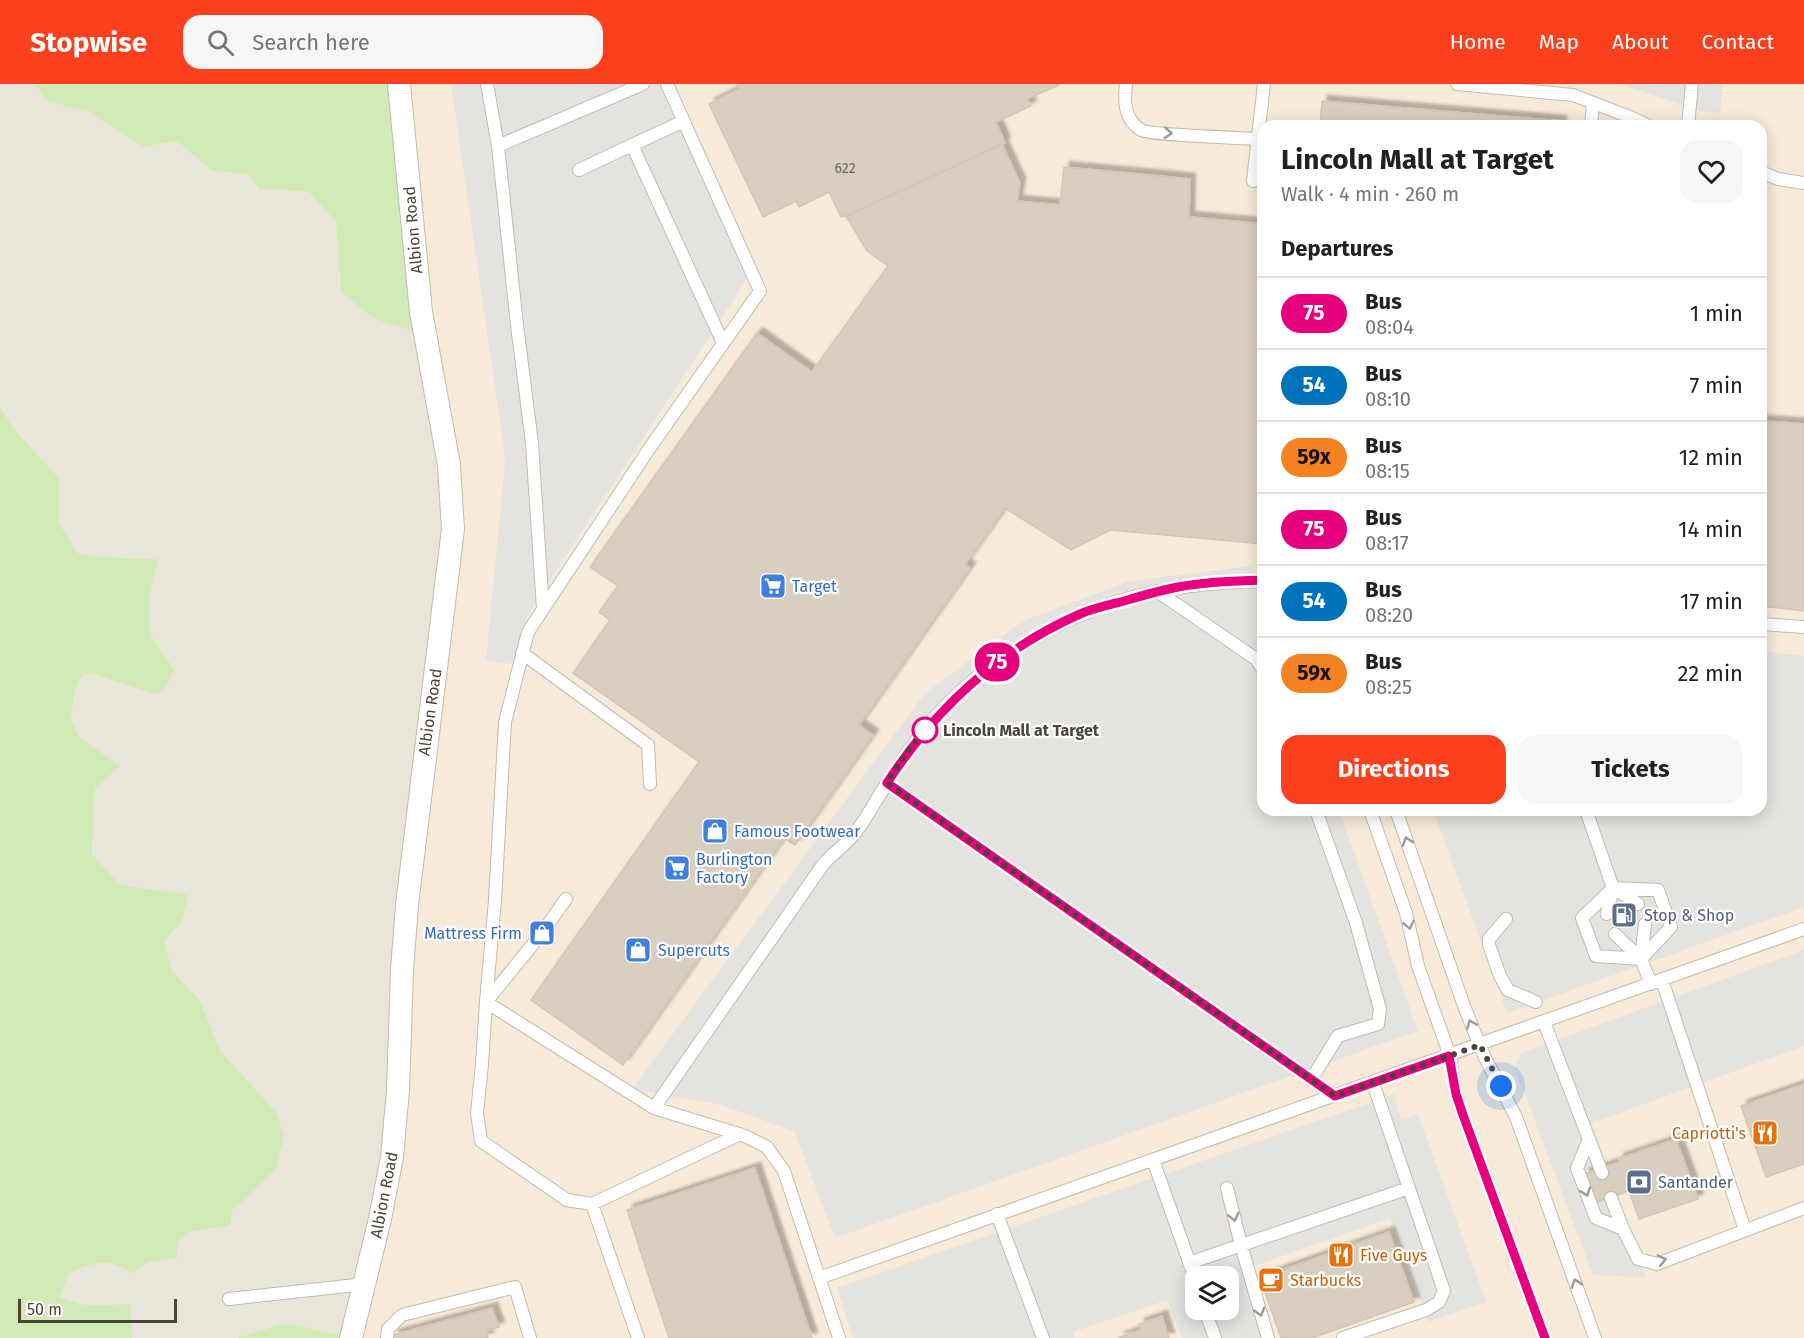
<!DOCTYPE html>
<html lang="en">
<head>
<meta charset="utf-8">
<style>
  body { margin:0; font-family:"Fira Sans",sans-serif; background:#f6f6f6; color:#202124; height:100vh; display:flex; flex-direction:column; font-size:22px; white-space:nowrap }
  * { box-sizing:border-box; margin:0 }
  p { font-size:20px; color:#757577 }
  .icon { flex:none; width:33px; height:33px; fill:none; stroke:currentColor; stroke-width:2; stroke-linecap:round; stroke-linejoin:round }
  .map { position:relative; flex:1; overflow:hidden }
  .details { position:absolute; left:1257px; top:36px; width:510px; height:696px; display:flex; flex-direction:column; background:#fff; border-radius:18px; box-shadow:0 3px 15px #0003 }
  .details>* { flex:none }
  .badge { padding:0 12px; border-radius:20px; font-size:21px; line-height:39px }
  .tools { position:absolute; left:1185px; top:1182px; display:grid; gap:12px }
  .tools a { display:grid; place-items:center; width:54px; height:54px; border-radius:12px; background:#fff; box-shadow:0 3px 15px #0003; font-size:30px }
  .scale { position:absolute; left:18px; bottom:15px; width:159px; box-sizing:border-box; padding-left:6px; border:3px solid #4b4439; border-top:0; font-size:16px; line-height:21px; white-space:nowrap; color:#4b4439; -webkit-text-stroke:4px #fff; paint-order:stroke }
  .you { position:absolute; width:30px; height:30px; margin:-15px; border:4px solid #fff; border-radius:50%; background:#1a73e8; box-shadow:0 0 0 9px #1a73e833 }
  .map>.badge { position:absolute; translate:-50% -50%; box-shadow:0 0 0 3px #fff }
  h2 { padding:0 24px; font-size:22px; line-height:54px }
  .round { display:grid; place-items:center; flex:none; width:63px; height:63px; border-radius:18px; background:#f6f6f6 }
  .overview { display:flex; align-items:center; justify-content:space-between; height:102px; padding:0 24px }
  h1 { font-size:28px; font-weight:700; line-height:45px }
  .button { display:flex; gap:12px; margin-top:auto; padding:12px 24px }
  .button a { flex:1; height:69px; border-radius:18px; background:#fc3f1d; color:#fff; font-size:24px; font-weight:700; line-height:69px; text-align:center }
  .button a+a { background:#f6f6f6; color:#202124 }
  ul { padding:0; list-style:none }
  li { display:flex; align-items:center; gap:18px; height:72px; padding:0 24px; border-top:2px solid #e0e0e0 }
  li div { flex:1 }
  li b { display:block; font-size:22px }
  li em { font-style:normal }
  li .badge { min-width:66px; font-weight:700; text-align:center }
  header { display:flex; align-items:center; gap:36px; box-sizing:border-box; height:84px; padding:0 30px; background:#fc3f1d; color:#fff }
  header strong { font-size:28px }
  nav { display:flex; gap:33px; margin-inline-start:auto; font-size:21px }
  .search { width:420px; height:54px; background:#f6f6f6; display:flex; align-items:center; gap:15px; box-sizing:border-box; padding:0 21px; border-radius:18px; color:#757577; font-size:22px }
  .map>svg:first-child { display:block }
  .residential { fill:#eae5da }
  .commercial { fill:#f7ead8; fill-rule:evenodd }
  .green { fill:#d2eab5 }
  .parking { fill:#e5e3e0; fill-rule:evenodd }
  .building { fill:#d8cfc1; stroke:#d3c7b4; stroke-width:1.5; filter:url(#shadow) }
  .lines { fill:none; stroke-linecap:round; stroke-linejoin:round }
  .service-casing { stroke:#c2bbae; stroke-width:14 }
  .minor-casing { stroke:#c2bbae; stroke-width:24 }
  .service { stroke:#fff; stroke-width:12 }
  .minor { stroke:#fff; stroke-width:22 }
  .oneway { stroke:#9c9892 }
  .line-casing { stroke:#fff; stroke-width:14 }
  .line { stroke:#e6007e; stroke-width:9 }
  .walk { stroke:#4b4439; stroke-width:6; stroke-dasharray:0 10.8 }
  .stop-dot { fill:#fff; stroke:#e6007e; stroke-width:3 }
  .labels { text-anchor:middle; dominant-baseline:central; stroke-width:4.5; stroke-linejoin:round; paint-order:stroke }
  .number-label { font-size:14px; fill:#6e675b }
  .street-label { font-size:16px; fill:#4b4439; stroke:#fff }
  .shop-label { font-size:16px; fill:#366cbe; stroke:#fff; text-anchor:start }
  .stop-label { font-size:16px; font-weight:bold; fill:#4b4439; stroke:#fff; text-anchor:start }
  .service-label { font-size:16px; fill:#4e5e75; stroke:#fff; text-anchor:start }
  .food-label { font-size:16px; fill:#c56008; stroke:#fff; text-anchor:start }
</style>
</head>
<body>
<header>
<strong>Stopwise</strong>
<div class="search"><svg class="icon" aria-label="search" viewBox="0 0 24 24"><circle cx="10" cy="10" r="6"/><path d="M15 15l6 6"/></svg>Search here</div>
<nav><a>Home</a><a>Map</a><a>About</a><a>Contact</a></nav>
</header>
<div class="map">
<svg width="1804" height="1254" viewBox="0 0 1804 1254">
  <defs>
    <filter id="shadow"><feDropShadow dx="5.5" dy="-5.5" stdDeviation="1.5" flood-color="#0004"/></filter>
  </defs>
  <rect width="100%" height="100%" fill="#f6f3ec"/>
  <path class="residential" d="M 0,0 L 35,0 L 46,17 L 89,28 L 143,63 L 177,57 L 212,87 L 247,90 L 260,105 L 309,108 L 336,138 L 340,183 L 339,199 L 428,252 L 457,411 L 397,1022 L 349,1254 L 296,1241 L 279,1241 L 236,1254 L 132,1254 L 131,1220 L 85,1221 L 58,1213 L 69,1190 L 97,1178 L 120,1181 L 132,1190 L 147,1179 L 176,1173 L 178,1158 L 188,1148 L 230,1142 L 232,1127 L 275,1086 L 276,1028 L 219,965 L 201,918 L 171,885 L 165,856 L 181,839 L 189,812 L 120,801 L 92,770 L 95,705 L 119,682 L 79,653 L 70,635 L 75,604 L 84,589 L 174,583 L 151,552 L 149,515 L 158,475 L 98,473 L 77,470 L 59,439 L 59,394 L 14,345 L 0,323 Z"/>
  <path class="commercial" d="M 401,0 L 1804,0 L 1804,1254 L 351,1254 L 379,1157 L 457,411 ZM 1263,42 L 1761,42 L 1761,726 L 1263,726 ZM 1196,1192 L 1228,1192 L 1228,1226 L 1196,1226 Z"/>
  <path class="green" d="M 35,0 L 401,0 L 428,252 L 375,235 L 341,208 L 336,138 L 309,108 L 260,105 L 247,90 L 212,87 L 177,57 L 143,63 L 89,28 L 46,17 Z
    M 0,323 L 14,345 L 59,394 L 59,439 L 77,469 L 98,473 L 158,475 L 149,515 L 151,552 L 174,584 L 167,601 L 157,611 L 90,589 L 84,589 L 75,604 L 71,635 L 79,653 L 120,682 L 95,705 L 92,770 L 120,801 L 189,811 L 181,839 L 165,856 L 171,885 L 201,918 L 219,965 L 276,1028 L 284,1052 L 275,1086 L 232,1127 L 230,1142 L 188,1148 L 178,1158 L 177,1173 L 147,1179 L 132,1190 C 107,1172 95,1178 69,1190 L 59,1213 L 85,1221 L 131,1220 L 132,1254 L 0,1254 Z
    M 279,1241 L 296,1241 L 349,1254 L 236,1254 Z"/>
  <path class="parking" d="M 451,0 L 664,0 L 747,195 L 528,530 L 513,580 L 486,577 L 505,378 L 504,365 Z
    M 1619,0 L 1723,0 L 1720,29 L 1699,27 Z
    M 1251,482 L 1263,514 L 1263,726 L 1339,726 L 1418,947 L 835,1154 L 794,1047 L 718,1020 L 632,1005 L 925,609 L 1023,537 L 1130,497 Z
    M 1761,567 L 1804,572 L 1804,823 L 1507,929 L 1433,726 L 1761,726 Z
    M 1804,866 L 1804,962 L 1592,1039 L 1646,1194 L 1593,1191 L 1515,984 L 1521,969 Z
    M 1395,1010 L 1401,1036 L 1418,1030 L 1486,1218 L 1428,1238 L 1390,1134 L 1243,1186 L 1268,1254 L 1182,1254 L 1167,1216 L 1073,1248 L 1075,1254 L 853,1254 L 837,1204 ZM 1196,1192 L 1228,1192 L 1228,1226 L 1196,1226 Z"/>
  <path class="building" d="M 737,0 L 1059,0 L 1059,1 L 1027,15 L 1031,22 L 996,38 L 1005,59 L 846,132 L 841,133 L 829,108 L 799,123 L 796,117 L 763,133 L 709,20 L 739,5 Z
    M 1322,17 L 1561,37 L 1561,42 L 1320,42 Z
    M 1002,60 L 1020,99 L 1017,117 L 1060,121 L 1064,83 L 1190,95 L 1189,133 L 1263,140 L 1263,460 L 1110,446 L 1071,466 L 1005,424 L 965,480 L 970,484 L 859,641 L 873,651 L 795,761 L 784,754 L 623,981 L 531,916 L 699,678 L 573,589 L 610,536 L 599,528 L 618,502 L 590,483 L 757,249 L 812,288 L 888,182 L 867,167 L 846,132 Z
    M 1761,337 L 1804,340 L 1804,527 L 1761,522 Z
    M 1804,1000 L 1804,1080 L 1766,1093 L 1741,1022 Z
    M 1676,1055 L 1698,1115 L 1639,1135 L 1629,1107 L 1594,1119 L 1584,1090 L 1619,1078 L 1618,1075 Z
    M 755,1084 L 812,1254 L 669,1254 L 627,1126 Z
    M 1389,1148 L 1414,1218 L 1312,1254 L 1281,1254 L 1260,1194 Z
    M 492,1224 L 499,1243 L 486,1247 L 488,1254 L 394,1254 L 393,1251 Z
    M 1162,1232 L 1169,1254 L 1118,1254 L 1141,1246 L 1139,1240 Z"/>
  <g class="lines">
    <defs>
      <path id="service" d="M 487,0 L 498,62 L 517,241 L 532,359 L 543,525
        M 667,0 L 760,207 L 647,368 L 528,548 L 505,638 L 495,816 L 486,918 L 654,1024 L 745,1052 L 767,1063 L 784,1087 L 839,1254
        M 1126,0 C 1124,18 1124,35 1141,46 C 1149,51 1241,54 1258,55
        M 1457,0 L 1573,11 L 1630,33 L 1649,42
        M 1591,42 L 1593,19
        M 1688,42 L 1692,0
        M 632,61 L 684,37
        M 498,62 L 643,0
        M 579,86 L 632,61 L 723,259
        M 1761,88 L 1778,95 L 1804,99
        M 1253,97 L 1264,0
        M 1157,507 L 1256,575 L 1263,586
        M 1761,540 L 1804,543
        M 522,569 L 648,661 L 650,700
        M 887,699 L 1335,1012
        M 1370,726 L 1406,829 L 1418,882 L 1450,972 L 1456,1010 L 1463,1031 L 1545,1254
        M 1396,726 L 1464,922 L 1485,974 L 1516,1033 L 1595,1254
        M 1586,726 L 1613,804 L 1607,830
        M 1613,804 L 1658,806 L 1671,843 L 1641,875 L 1596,872 L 1582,834 Z
        M 1614,804 L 1638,820
        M 566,815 L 542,849 L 486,918 L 482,980 L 477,1029 L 481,1057 L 567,1116 L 592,1120 L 740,1050
        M 1506,835 L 1489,855 L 1489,861 L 1500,892 L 1508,906 L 1536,918
        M 1615,850 L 1641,875 L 1651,900
        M 1641,875 L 1645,840
        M 1662,896 L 1745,1146
        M 1544,938 L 1602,1089
        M 1311,996 L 1338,952 L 1378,940 L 1380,925 L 1356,839 L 1316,726
        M 654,1024 L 822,782 C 831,770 845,762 854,750 C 862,741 868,730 874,720 C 890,694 906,669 925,645 C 982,575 1071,524 1159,507 C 1194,500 1228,498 1263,497
        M 1589,1055 L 1577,1084 L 1596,1134 L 1623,1145
        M 1153,1076 L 1196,1197
        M 1227,1104 L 1241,1161 L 1268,1254
        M 1611,1114 L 1623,1145 L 1638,1175 L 1657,1180 L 1804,1124
        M 592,1120 L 638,1254
        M 997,1130 L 1043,1254
        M 1189,1179 L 1409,1104
        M 819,1194 L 1804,845
        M 229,1215 L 365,1200
        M 1205,1226 L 1215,1254
        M 387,1254 L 388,1245 L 402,1231 L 515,1203 L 530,1254
        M 1343,1254 L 1426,1226 L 1439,1218 L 1444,1207 L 1373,999"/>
      <path id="minor" d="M 351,1254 L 380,1135 L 392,1073 L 398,1006 L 402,886 L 407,821 L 453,445 L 449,381 L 421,228 L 399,0"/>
    </defs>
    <use href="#service" class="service-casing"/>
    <use href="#minor" class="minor-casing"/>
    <use href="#service" class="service"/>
    <use href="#minor" class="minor"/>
  </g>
  <defs><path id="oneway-chevron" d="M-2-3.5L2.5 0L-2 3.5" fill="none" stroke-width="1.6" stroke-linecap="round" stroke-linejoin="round" transform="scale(1.5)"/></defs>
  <g class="oneway">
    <use href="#oneway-chevron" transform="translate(1168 49) rotate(4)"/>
    <use href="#oneway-chevron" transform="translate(1407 757) rotate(-109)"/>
    <use href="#oneway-chevron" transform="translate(1409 841) rotate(77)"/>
    <use href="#oneway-chevron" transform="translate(1471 940) rotate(-112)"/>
    <use href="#oneway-chevron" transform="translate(1586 1108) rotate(70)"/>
    <use href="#oneway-chevron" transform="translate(1234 1133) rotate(76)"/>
    <use href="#oneway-chevron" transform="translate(1662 1176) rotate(-13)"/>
    <use href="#oneway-chevron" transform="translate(1576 1199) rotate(-109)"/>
    <use href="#oneway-chevron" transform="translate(1260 1228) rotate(74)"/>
  </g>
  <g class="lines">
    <defs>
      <path id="line" d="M 1263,496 C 1245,497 1226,497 1208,499 C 1179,501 1151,509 1124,517 C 1109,521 1094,524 1080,530 C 998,566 935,625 887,699 L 1335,1012 L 1449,972 L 1456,1010 L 1463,1031 L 1545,1254"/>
    </defs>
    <use href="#line" class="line-casing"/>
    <use href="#line" class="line"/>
    <path class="walk" d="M 925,646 L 927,643 L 906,669 L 887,699 L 1335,1012 L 1480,961 L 1501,1002"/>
  </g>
  <defs>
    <symbol id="supermarket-square" viewBox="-11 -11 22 22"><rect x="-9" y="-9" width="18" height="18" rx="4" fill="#3f7fe0" stroke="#fff"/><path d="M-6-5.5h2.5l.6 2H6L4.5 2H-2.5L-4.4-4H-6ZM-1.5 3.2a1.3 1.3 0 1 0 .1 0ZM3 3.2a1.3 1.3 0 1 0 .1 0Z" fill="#fff"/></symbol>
    <symbol id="shop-square" viewBox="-11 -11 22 22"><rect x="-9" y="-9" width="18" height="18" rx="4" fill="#3f7fe0" stroke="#fff"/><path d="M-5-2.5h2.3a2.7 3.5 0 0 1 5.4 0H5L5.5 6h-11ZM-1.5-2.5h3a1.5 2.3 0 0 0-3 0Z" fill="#fff"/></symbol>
    <symbol id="fuel-square" viewBox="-11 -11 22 22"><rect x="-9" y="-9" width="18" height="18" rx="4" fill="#5c6f8a" stroke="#fff"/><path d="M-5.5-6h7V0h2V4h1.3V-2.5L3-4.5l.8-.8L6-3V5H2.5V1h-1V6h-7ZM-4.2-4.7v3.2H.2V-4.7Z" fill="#fff"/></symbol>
    <symbol id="restaurant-square" viewBox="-11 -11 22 22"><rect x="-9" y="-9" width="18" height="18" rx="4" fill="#e8710a" stroke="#fff"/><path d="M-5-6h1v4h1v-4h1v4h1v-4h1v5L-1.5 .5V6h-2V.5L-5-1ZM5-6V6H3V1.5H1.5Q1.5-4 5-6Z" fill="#fff"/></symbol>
    <symbol id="bank-square" viewBox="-11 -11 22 22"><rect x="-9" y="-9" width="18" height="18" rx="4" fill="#5c6f8a" stroke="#fff"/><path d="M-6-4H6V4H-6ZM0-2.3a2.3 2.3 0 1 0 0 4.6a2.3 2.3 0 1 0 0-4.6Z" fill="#fff"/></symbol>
    <symbol id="cafe-square" viewBox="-11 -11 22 22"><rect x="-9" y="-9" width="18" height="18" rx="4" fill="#e8710a" stroke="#fff"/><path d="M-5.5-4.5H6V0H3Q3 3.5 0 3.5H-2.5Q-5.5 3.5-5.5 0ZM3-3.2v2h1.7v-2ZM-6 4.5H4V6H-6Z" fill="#fff"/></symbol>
  </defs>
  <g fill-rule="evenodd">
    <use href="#supermarket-square" x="758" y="487" width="30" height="30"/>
    <use href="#shop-square" x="700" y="732" width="30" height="30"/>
    <use href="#supermarket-square" x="662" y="769" width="30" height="30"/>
    <use href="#fuel-square" x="1609" y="816" width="30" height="30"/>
    <use href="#shop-square" x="527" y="834" width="30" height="30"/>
    <use href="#shop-square" x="623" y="851" width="30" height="30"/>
    <use href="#restaurant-square" x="1750" y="1034" width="30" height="30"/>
    <use href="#bank-square" x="1624" y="1083" width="30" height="30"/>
    <use href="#restaurant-square" x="1326" y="1156" width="30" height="30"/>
    <use href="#cafe-square" x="1256" y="1181" width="30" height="30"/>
  </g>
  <circle class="stop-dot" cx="925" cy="646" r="12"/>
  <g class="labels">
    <g class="number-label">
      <text x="845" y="84">622</text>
    </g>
    <g class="street-label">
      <text transform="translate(413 146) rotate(-95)">Albion Road</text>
      <text transform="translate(430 628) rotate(-82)">Albion Road</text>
      <text transform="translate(384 1111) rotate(-79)">Albion Road</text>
    </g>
    <g class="shop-label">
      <text x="792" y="502">Target</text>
      <text x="734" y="747">Famous Footwear</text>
      <text x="696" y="775">Burlington<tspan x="696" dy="18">Factory</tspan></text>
      <text x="522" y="849" text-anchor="end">Mattress Firm</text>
      <text x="658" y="866">Supercuts</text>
    </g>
    <g class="stop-label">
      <text x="943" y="646">Lincoln Mall at Target</text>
    </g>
    <g class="service-label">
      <text x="1644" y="831">Stop &amp; Shop</text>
      <text x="1658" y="1098">Santander</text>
    </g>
    <g class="food-label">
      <text x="1746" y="1049" text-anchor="end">Capriotti's</text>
      <text x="1360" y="1171">Five Guys</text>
      <text x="1290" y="1196">Starbucks</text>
    </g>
  </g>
</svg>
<div class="tools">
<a><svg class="icon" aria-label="layers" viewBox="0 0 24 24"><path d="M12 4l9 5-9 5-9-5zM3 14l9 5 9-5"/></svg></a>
</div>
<div class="scale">50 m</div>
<div class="you" style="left:1501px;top:1002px"></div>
<b class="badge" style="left:997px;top:578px;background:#e6007e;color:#fff">75</b>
<section class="details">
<div class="overview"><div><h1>Lincoln Mall at Target</h1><p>Walk · 4 min · 260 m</p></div><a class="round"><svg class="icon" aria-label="heart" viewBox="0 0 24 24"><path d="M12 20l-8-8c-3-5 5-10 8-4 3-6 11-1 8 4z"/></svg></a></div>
<h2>Departures</h2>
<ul>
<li><span class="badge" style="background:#e6007e;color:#fff">75</span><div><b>Bus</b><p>08:04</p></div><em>1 min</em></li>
<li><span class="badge" style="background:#0072bc;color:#fff">54</span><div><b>Bus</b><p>08:10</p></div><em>7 min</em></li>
<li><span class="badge" style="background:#f58220;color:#111">59x</span><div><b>Bus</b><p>08:15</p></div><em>12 min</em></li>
<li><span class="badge" style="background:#e6007e;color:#fff">75</span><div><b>Bus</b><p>08:17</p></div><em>14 min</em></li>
<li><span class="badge" style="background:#0072bc;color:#fff">54</span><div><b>Bus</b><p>08:20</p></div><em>17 min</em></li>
<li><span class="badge" style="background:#f58220;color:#111">59x</span><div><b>Bus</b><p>08:25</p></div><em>22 min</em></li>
</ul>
<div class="button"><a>Directions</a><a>Tickets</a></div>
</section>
</div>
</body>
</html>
